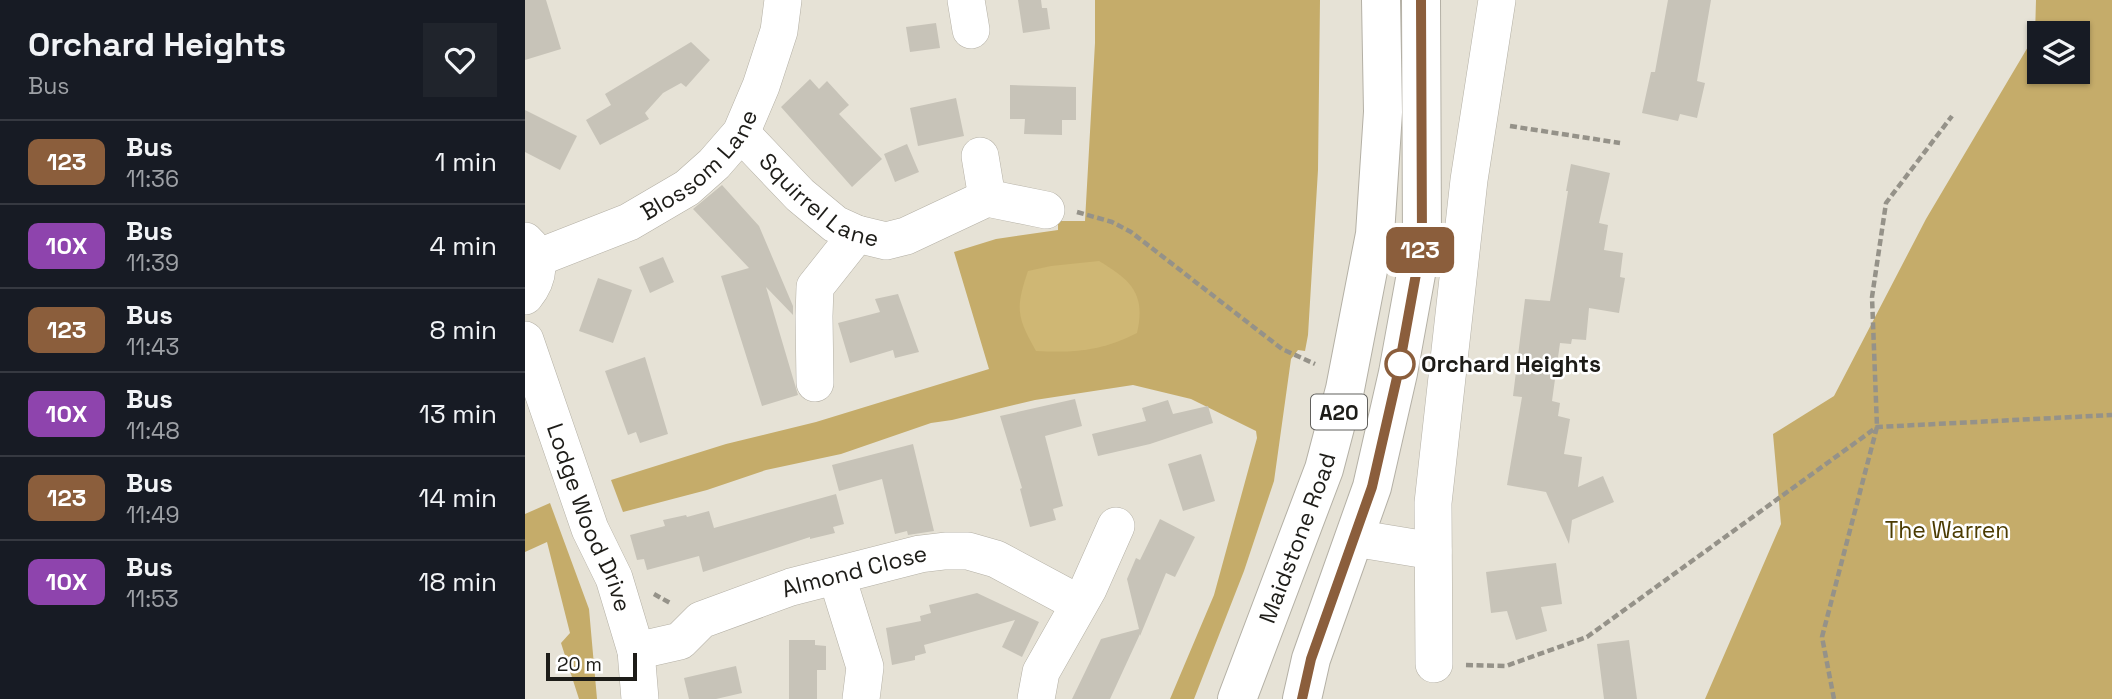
<!DOCTYPE html>
<html lang="en">
<head>
<meta charset="utf-8">
<style>
  body { margin:0; font-family:"Space Grotesk",sans-serif; background:#20242c; color:#f1f3f6; height:100vh; display:flex; flex-direction:column; font-size:26px; white-space:nowrap }
  * { box-sizing:border-box; margin:0 }
  p { font-size:23px; color:#9ea1a6 }
  .icon { flex:none; width:38px; height:38px; fill:none; stroke:currentColor; stroke-width:2; stroke-linecap:round; stroke-linejoin:round }
  .map { position:relative; flex:1; overflow:hidden }
  .side { display:flex; flex-direction:column; background:#171b24; width:525px }
  .side>* { flex:none }
  .badge { padding:0 14px; border-radius:10px; font-size:24px; line-height:46px }
  .controls { position:absolute; left:1502px; top:21px; display:grid; gap:14px }
  .controls a { display:grid; place-items:center; width:63px; height:63px; border-radius:0px; background:#171b24; box-shadow:0 2px 5px #0004; font-size:35px }
  .scale { position:absolute; left:21px; bottom:18px; width:91px; box-sizing:border-box; padding-left:7px; border:4px solid #1d1c18; border-top:0; font-size:19px; line-height:24px; white-space:nowrap; color:#1d1c18; -webkit-text-stroke:5px #fff; paint-order:stroke }
  .map>.badge { position:absolute; translate:-50% -50%; box-shadow:0 0 0 4px #fff }
  .round { display:grid; place-items:center; flex:none; width:74px; height:74px; border-radius:0px; background:#20242c }
  .head { display:flex; align-items:center; justify-content:space-between; height:119px; padding:0 28px }
  h1 { font-size:33px; font-weight:700; line-height:52px }
  ul { padding:0; list-style:none }
  li { display:flex; align-items:center; gap:21px; height:84px; padding:0 28px; border-top:2px solid #363941 }
  li div { flex:1 }
  li b { display:block; font-size:26px }
  li em { font-style:normal }
  li .badge { min-width:77px; font-weight:700; text-align:center }
  main { display:flex; flex:1; min-height:0 }
  .map>svg:first-child { display:block }
  .forest { fill:#c5ac6a; fill-rule:evenodd }
  .water { fill:#cfb774 }
  .building { fill:#c7c3b8 }
  .lines { fill:none; stroke-linecap:round; stroke-linejoin:round }
  .minor-casing { stroke:#b4b0a5; stroke-width:38 }
  .major-casing { stroke:#b4b0a5; stroke-width:40 }
  .path { stroke:#959289; stroke-width:4.5; stroke-dasharray:7 3.5; stroke-linecap:butt }
  .minor { stroke:#fff; stroke-width:37 }
  .major { stroke:#fff; stroke-width:38 }
  .line-casing { stroke:#fff; stroke-width:16 }
  .line { stroke:#8b5e3c; stroke-width:10 }
  .stop-dot { fill:#fff; stroke:#8b5e3c; stroke-width:3.5 }
  .labels { text-anchor:middle; dominant-baseline:central; stroke-width:5; stroke-linejoin:round; paint-order:stroke }
  .shield { fill:#fff; stroke:#61605d; stroke-width:2 }
  .shield-label { font-size:21px; font-weight:bold; fill:#1d1c18 }
  .street-label { font-size:23px; fill:#1d1c18; stroke:#fff }
  .stop-label { font-size:23px; font-weight:bold; fill:#1d1c18; stroke:#fff; text-anchor:start }
  .park-label { font-size:23px; fill:#4b3b02; stroke:#fff }
</style>
</head>
<body>
<main>
<section class="side">
<div class="head"><div><h1>Orchard Heights</h1><p>Bus</p></div><a class="round"><svg class="icon" aria-label="heart" viewBox="0 0 24 24"><path d="M12 20l-8-8c-3-5 5-10 8-4 3-6 11-1 8 4z"/></svg></a></div>
<ul>
<li><span class="badge" style="background:#8b5e3c;color:#fff">123</span><div><b>Bus</b><p>11:36</p></div><em>1 min</em></li>
<li><span class="badge" style="background:#8e44ad;color:#fff">10X</span><div><b>Bus</b><p>11:39</p></div><em>4 min</em></li>
<li><span class="badge" style="background:#8b5e3c;color:#fff">123</span><div><b>Bus</b><p>11:43</p></div><em>8 min</em></li>
<li><span class="badge" style="background:#8e44ad;color:#fff">10X</span><div><b>Bus</b><p>11:48</p></div><em>13 min</em></li>
<li><span class="badge" style="background:#8b5e3c;color:#fff">123</span><div><b>Bus</b><p>11:49</p></div><em>14 min</em></li>
<li><span class="badge" style="background:#8e44ad;color:#fff">10X</span><div><b>Bus</b><p>11:53</p></div><em>18 min</em></li>
</ul>
</section>
<div class="map">
<svg width="1587" height="699" viewBox="0 0 1587 699">
  <rect width="100%" height="100%" fill="#e6e2d6"/>
  <path class="forest" d="M 570,0 L 795,0 L 793,170 L 783,335 L 780,351 L 773,350 L 766,359 L 749,481 L 719,571 L 669,699 L 645,699 L 689,595 L 732,438 L 731,431 L 666,399 L 608,385 L 510,400 L 427,420 L 406,423 L 316,454 L 241,470 L 182,490 L 98,512 L 86,480 L 201,444 L 291,422 L 464,369 L 429,252 L 471,239 L 533,230 L 533,221 L 560,221 L 570,43 Z
    M 1511,0 L 1587,0 L 1587,699 L 1180,699 L 1256,524 L 1248,434 L 1309,396 L 1401,219 L 1510,35 ZM 1514,33 L 1552,33 L 1552,72 L 1514,72 Z
    M 25,503 L 64,609 L 72,699 L 54,699 L 36,643 L 45,633 L 22,542 L 0,552 L 0,514 Z"/>
  <path class="water" d="M 574,261 C 606,280 621,294 612,333 C 577,351 550,353 511,351 C 492,317 490,309 503,271 L 526,266 Z"/>
  <path class="building" d="M 0,0 L 21,0 L 36,49 L 0,60 Z
    M 493,0 L 516,0 L 517,8 L 522,8 L 525,29 L 498,33 Z
    M 1143,0 L 1186,0 L 1172,81 L 1180,83 L 1172,118 L 1155,114 L 1153,121 L 1117,113 L 1126,72 L 1130,72 Z
    M 411,23 L 415,48 L 385,52 L 381,27 Z
    M 166,42 L 185,60 L 161,87 L 156,83 L 138,93 L 120,113 L 124,119 L 75,145 L 61,120 L 86,105 L 80,94 Z
    M 285,79 L 294,89 L 302,81 L 324,105 L 314,114 L 357,159 L 327,187 L 256,107 Z
    M 485,85 L 551,87 L 551,120 L 537,120 L 537,135 L 499,134 L 500,119 L 485,119 Z
    M 431,98 L 439,136 L 393,146 L 385,108 Z
    M 0,110 L 52,136 L 35,170 L 0,152 Z
    M 382,144 L 394,172 L 370,182 L 359,154 Z
    M 1046,164 L 1085,173 L 1074,223 L 1083,225 L 1079,250 L 1098,253 L 1095,277 L 1100,278 L 1094,313 L 1064,308 L 1061,340 L 1047,339 L 1046,344 L 1035,343 L 1027,401 L 1035,403 L 1033,416 L 1045,419 L 1039,454 L 1057,457 L 1053,487 L 1078,476 L 1089,502 L 1047,520 L 1044,544 L 1021,492 L 982,485 L 997,397 L 988,396 L 1000,299 L 1025,301 L 1043,191 L 1041,191 Z
    M 197,185 L 234,226 L 268,306 L 268,315 L 241,287 L 273,395 L 237,406 L 196,276 L 224,268 L 168,209 Z
    M 138,257 L 149,282 L 125,293 L 114,267 Z
    M 73,278 L 107,290 L 88,343 L 54,331 Z
    M 373,294 L 394,352 L 370,358 L 368,350 L 325,363 L 313,323 L 355,312 L 350,299 Z
    M 120,357 L 143,434 L 115,443 L 111,432 L 103,435 L 80,371 Z
    M 550,399 L 557,426 L 520,436 L 538,506 L 528,509 L 531,520 L 505,527 L 495,489 L 497,488 L 475,416 Z
    M 643,400 L 648,414 L 683,406 L 688,423 L 625,444 L 573,456 L 567,434 L 621,421 L 617,408 Z
    M 388,444 L 409,531 L 383,535 L 382,531 L 370,534 L 357,479 L 314,491 L 307,465 Z
    M 676,454 L 690,501 L 658,511 L 643,464 Z
    M 311,494 L 319,524 L 308,527 L 310,533 L 285,539 L 285,537 L 178,572 L 174,556 L 122,570 L 119,559 L 112,560 L 105,535 L 140,526 L 138,520 L 161,515 L 162,517 L 184,511 L 189,528 Z
    M 635,519 L 670,537 L 650,577 L 641,573 L 615,636 L 615,634 L 585,699 L 547,699 L 576,639 L 614,629 L 602,579 L 611,558 L 615,560 Z
    M 1031,563 L 1037,604 L 1016,607 L 1022,631 L 991,640 L 982,611 L 966,613 L 961,572 Z
    M 452,593 L 514,622 L 497,657 L 477,647 L 490,620 L 399,645 L 401,653 L 390,656 L 390,660 L 367,665 L 361,628 L 396,621 L 395,616 L 406,613 L 404,605 Z
    M 264,640 L 290,640 L 290,645 L 301,646 L 301,670 L 292,670 L 292,699 L 264,699 Z
    M 1104,640 L 1112,699 L 1079,699 L 1072,644 Z
    M 211,666 L 217,693 L 191,699 L 164,699 L 159,678 Z"/>
  <g class="lines">
    <defs>
      <g id="minor">
        <path d="M 441,0 L 446,30"/>
        <path id="s1" d="M 216,133 L 275,195 L 310,224 L 332,234 L 361,241 L 381,236 L 462,198 L 521,210"/>
        <path d="M 455,156 L 462,198"/>
        <path d="M 0,241 C 18,257 14,279 0,296"/>
        <path id="s2" d="M 12,258 L 104,222 L 162,188 L 189,164 L 216,133 L 236,86 L 254,31 L 258,0"/>
        <path id="s3" d="M 0,340 L 65,529 L 89,578 L 111,651 L 115,699"/>
        <path d="M 290,383 L 289,316 L 290,287 L 332,234"/>
        <path d="M 829,538 L 908,551"/>
        <path d="M 312,577 L 340,667 L 336,699"/>
        <path id="s4" d="M 111,651 L 155,641 L 176,620 L 266,587 L 395,554 L 420,551 L 443,551 L 471,559 L 553,603"/>
        <path d="M 909,664 L 908,503 L 944,180 L 972,0"/>
        <path d="M 511,699 L 516,672 L 563,589 L 591,526"/>
      </g>
      <g id="major">
        <path id="s5" d="M 712,699 L 799,469 L 820,389 L 850,234 L 858,112 L 856,0"/>
        <path d="M 777,699 L 786,659 L 847,487 L 873,373 L 897,241 L 896,0"/>
      </g>
    </defs>
    <use href="#minor" class="minor-casing"/>
    <use href="#major" class="major-casing"/>
    <path class="path" d="M 985,126 L 1095,143
      M 552,212 L 587,222 L 606,232 L 757,349 L 790,364
      M 129,594 L 145,603
      M 941,665 L 981,666 L 1062,637 L 1352,427 L 1587,415
      M 1309,699 L 1297,637 L 1352,427 L 1347,297 L 1361,203 L 1427,116"/>
    <use href="#minor" class="minor"/>
    <use href="#major" class="major"/>
  </g>
  <g class="lines">
    <defs>
      <path id="line" d="M 777,699 L 786,659 L 847,487 L 873,373 L 897,241 L 896,0"/>
    </defs>
    <use href="#line" class="line-casing"/>
    <use href="#line" class="line"/>
  </g>
  <circle class="stop-dot" cx="875" cy="364" r="14"/>
  <g class="labels">
    <rect class="shield" x="786" y="394.5" width="56" height="35" rx="5"/>
    <g class="shield-label">
      <text x="814" y="412">A20</text>
    </g>
    <g class="street-label">
      <text stroke="none"><textPath href="#s2" startOffset="191">Blossom Lane</textPath></text>
      <text stroke="none"><textPath href="#s1" startOffset="105">Squirrel Lane</textPath></text>
      <text stroke="none"><textPath href="#s3" startOffset="189">Lodge Wood Drive</textPath></text>
      <text stroke="none"><textPath href="#s5" startOffset="172">Maidstone Road</textPath></text>
      <text stroke="none"><textPath href="#s4" startOffset="236">Almond Close</textPath></text>
    </g>
    <g class="stop-label">
      <text x="896" y="364">Orchard Heights</text>
    </g>
    <g class="park-label">
      <text x="1422" y="530">The Warren</text>
    </g>
  </g>
</svg>
<div class="controls">
<a><svg class="icon" aria-label="layers" viewBox="0 0 24 24"><path d="M12 4l9 5-9 5-9-5zM3 14l9 5 9-5"/></svg></a>
</div>
<div class="scale">20 m</div>
<b class="badge" style="left:895px;top:250px;background:#8b5e3c;color:#fff">123</b>
</div>
</main>
</body>
</html>
